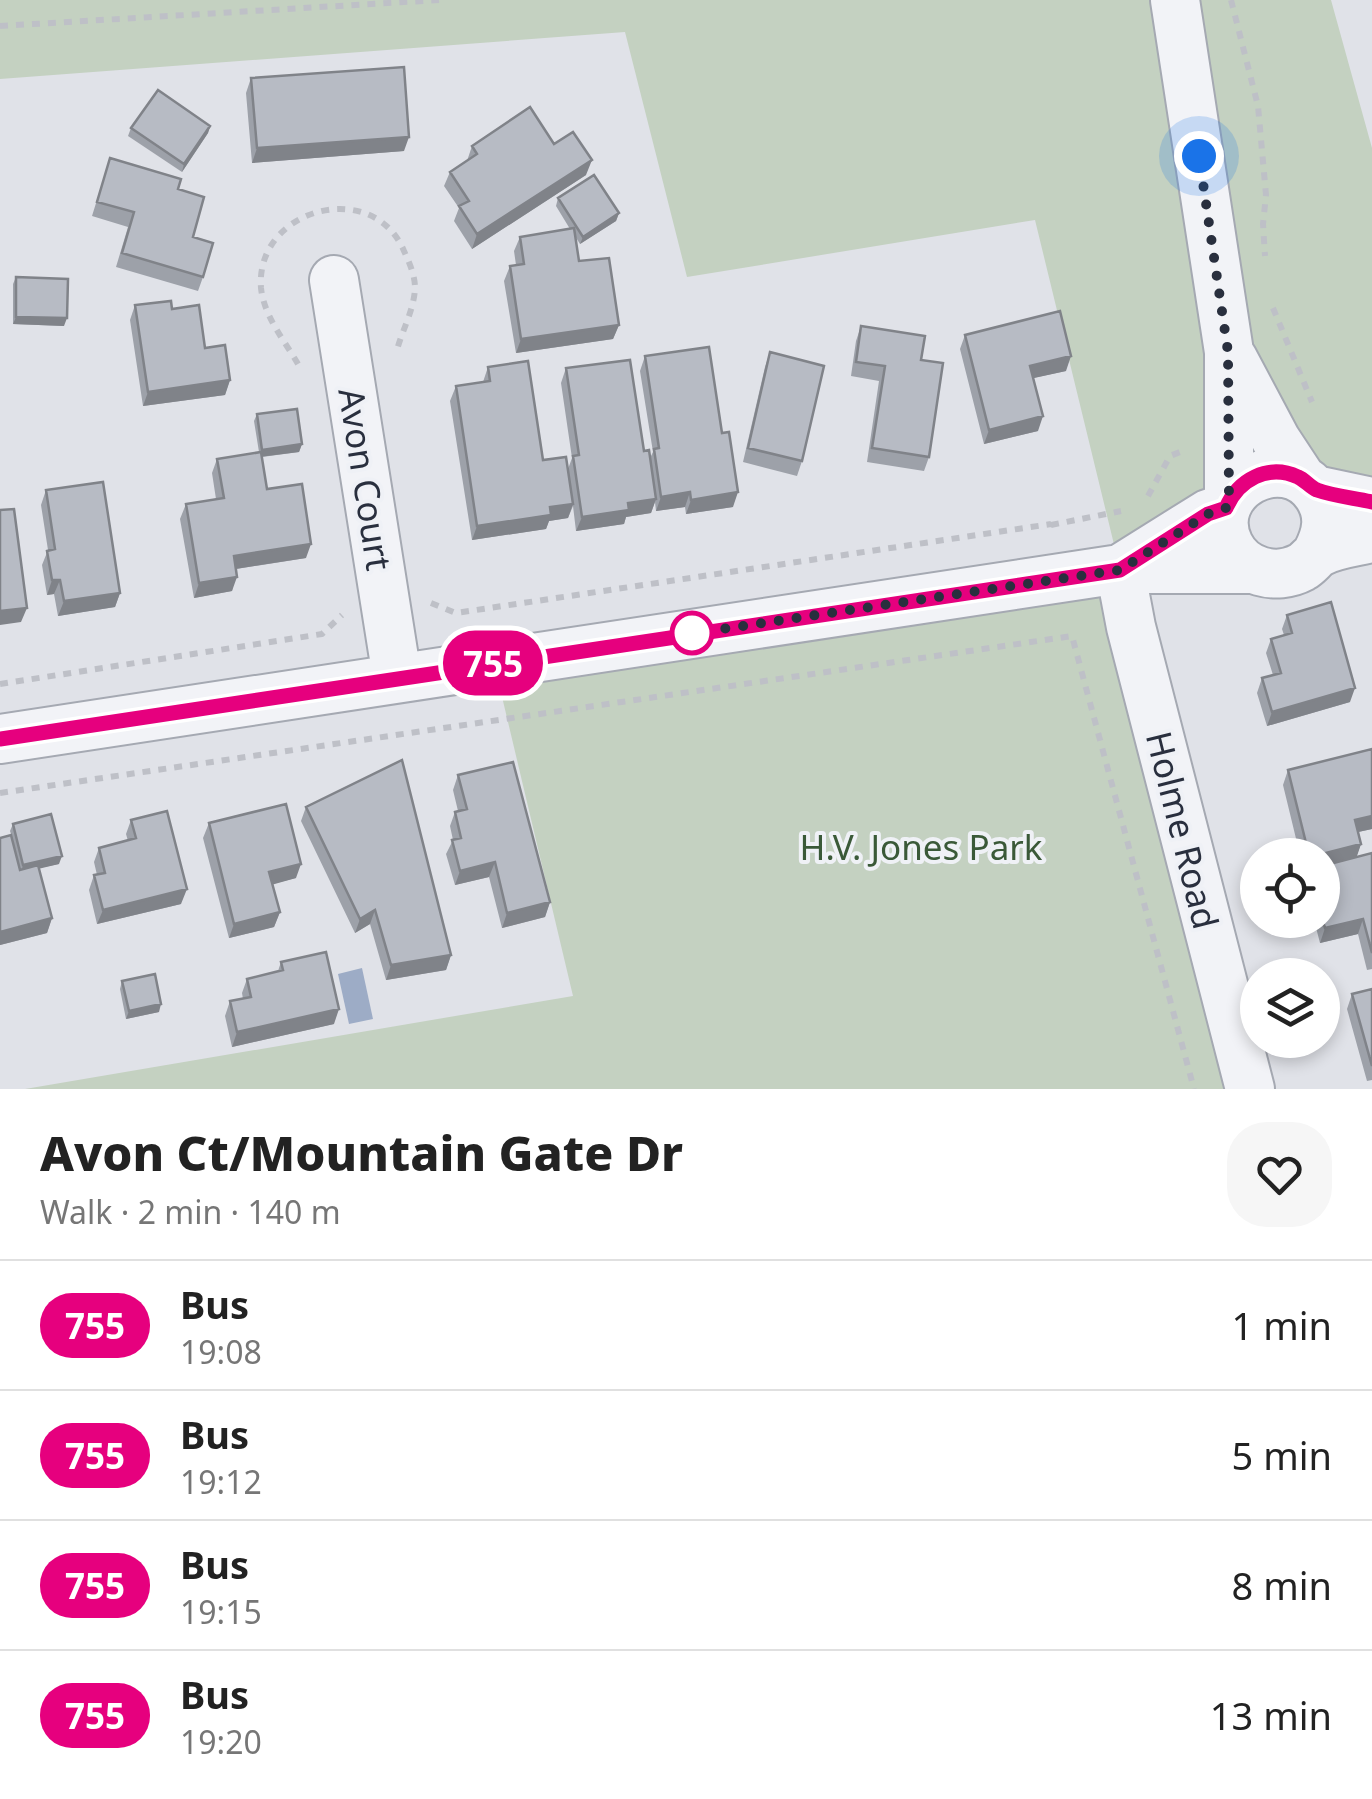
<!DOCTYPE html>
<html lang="en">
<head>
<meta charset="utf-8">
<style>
  body { margin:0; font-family:"Noto Sans",sans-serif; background:#f6f6f6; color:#222; height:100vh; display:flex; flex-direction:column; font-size:38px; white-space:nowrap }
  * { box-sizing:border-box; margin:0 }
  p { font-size:32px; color:#767676 }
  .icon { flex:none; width:55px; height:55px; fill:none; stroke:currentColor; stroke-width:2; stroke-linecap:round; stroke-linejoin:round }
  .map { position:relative; height:1089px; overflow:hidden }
  .panel { display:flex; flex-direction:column; background:#fff; flex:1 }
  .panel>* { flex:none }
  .badge { padding:0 20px; border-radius:32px; font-size:35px; line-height:65px }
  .buttons { position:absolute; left:1240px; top:838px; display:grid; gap:20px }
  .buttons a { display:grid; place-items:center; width:100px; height:100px; border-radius:50%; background:#fff; box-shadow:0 5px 15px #0003; font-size:50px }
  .you { position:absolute; width:50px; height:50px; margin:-25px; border:8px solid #fff; border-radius:50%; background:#1a73e8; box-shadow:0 0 0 15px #1a73e833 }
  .map>.badge { position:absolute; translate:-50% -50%; box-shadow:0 0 0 5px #fff }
  .round { display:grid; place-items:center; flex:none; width:105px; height:105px; border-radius:40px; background:#f6f6f6 }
  .overview { display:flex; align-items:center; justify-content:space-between; height:170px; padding:0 40px }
  h1 { font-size:48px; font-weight:800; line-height:75px }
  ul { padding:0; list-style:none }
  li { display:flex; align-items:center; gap:30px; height:130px; padding:0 40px; border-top:2px solid #e0e0e0 }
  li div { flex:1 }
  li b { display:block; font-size:38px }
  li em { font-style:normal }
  li .badge { min-width:110px; font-weight:700; text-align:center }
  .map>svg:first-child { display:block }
  .green { fill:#c4d1c1 }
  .water { fill:#9dacc6 }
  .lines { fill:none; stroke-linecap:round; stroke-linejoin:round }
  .minor-casing { stroke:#a5a9b2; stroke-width:52 }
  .path { stroke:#bec0c7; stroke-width:6; stroke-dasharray:8 8; stroke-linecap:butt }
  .minor { stroke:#f2f3f7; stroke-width:48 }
  .wall { fill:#9da1a9 }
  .shaded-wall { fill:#808389 }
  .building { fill:#b7bbc4; stroke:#808389; stroke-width:2.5 }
  .line-casing { stroke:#fff; stroke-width:22 }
  .line { stroke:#e6007e; stroke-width:15 }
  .walk { stroke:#292f3e; stroke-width:10; stroke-dasharray:0 18 }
  .stop-dot { fill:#fff; stroke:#e6007e; stroke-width:5 }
  .labels { text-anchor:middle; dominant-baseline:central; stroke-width:8; stroke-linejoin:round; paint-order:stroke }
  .street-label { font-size:35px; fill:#292f3e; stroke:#eff1f6 }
  .park-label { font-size:35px; fill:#3a5938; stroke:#eff1f6 }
</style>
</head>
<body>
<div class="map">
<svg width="1372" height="1089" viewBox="0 0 1372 1089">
  <rect width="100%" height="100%" fill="#e0e2e8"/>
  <path class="green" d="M 0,0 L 1331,0 L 1372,148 L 1372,502 L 1318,490 L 1230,355 L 1229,501 L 1120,569 L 1035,220 L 687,277 L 625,32 L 0,79 Z
    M 1108,591 L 1241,1089 L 25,1089 L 573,996 L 494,663 Z"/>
  <path class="water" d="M 362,968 L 373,1019 L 349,1024 L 338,974 Z"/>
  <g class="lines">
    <defs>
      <path id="minor" d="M 1175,0 L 1229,352 L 1229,501
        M 334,280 L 397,677
        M 1233,359 L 1276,440 L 1301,478
        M 1315,490 L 1372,502
        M 1317,553 C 1327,534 1331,515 1318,495 C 1284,444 1202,489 1229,545 C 1242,572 1276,581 1302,567 C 1309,563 1313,556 1320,552 C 1335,544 1355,542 1372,538
        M 1120,569 L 1131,627 L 1250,1089
        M 1120,569 L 1208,514 L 1226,508
        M 0,739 L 1120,569 L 1254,569"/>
    </defs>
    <use href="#minor" class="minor-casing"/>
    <path class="path" d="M 1231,0 L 1258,106 L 1266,195 L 1263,224 L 1265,256
      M 0,26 L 439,0
      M 1273,308 L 1312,402
      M 298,364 C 284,340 264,316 261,288 C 255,208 373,177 404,251 C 409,262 415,275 415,288 C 414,311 401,332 396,354
      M 1148,496 L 1170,456 L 1185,450
      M 1051,525 L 1121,511
      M 431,603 L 456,613 L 1051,524
      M 0,684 L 322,634 L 342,615
      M 0,793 L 1072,636 L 1194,1089"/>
    <use href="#minor" class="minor"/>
  </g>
  <path class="wall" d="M 251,78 L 404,151 L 252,163 L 246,93 Z
    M 210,126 L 208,133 L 182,172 L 128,136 L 131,128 Z
    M 554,144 L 586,175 L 472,249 L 454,221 L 459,208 L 444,186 L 450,172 L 467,161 L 472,146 Z
    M 110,158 L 178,189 L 203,277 L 198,291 L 116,267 L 128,227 L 92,216 Z
    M 558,198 L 619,213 L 616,221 L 580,244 L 575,236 L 579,261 L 619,325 L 613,339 L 516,353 L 504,281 L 510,266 L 516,265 L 514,251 L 520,237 L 570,229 L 556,206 Z
    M 16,277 L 64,326 L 13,324 L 13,284 Z
    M 135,305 L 172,309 L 230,380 L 225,395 L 143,406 L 130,320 Z
    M 861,326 L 921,360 L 929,457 L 924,471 L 867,462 L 879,381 L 851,376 L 856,341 Z
    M 965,335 L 1066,371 L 1033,378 L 1038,431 L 984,444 L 960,349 Z
    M 770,352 L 802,461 L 797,476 L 743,462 L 765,367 Z
    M 645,356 L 733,507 L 686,514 L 685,507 L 656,511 L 655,502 L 651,513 L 626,517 L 624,524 L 576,531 L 573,506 L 568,518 L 549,521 L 546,529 L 472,540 L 450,401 L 456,386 L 483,382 L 488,367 L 543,460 L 568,469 L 572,458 L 561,383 L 566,368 L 650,458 L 653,452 L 640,371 Z
    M 257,414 L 302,444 L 299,452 L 262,457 L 267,489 L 306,558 L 236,569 L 232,591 L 194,598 L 180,519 L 186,504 L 216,499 L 212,473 L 217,459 L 259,452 L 254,421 Z
    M 46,490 L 120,593 L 115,607 L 58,616 L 54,594 L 47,595 L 42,565 L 48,550 L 41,505 Z
    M 1287,615 L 1350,702 L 1267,726 L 1257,693 L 1262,678 L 1273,675 L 1266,653 L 1271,639 L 1284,635 L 1282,629 Z
    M 1372,749 L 1372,829 L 1358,832 L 1361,844 L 1356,857 L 1372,853 L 1372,969 L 1367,970 L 1358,934 L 1320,943 L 1314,920 L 1322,920 L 1322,855 L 1300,855 L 1283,785 L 1288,770 Z
    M 458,775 L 550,902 L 545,917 L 502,928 L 489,877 L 455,885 L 446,854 L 453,840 L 450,826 L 455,812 L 458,811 L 453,790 Z
    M 306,807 L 451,955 L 446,970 L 386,980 L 370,924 L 355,933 L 301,821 Z
    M 131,820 L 181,904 L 97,924 L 89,890 L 94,875 L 97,875 L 94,862 L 99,848 L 128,841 L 126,834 Z
    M 209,823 L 296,878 L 272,884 L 280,912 L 274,927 L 229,938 L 203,838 Z
    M 13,824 L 59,864 L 39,868 L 52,918 L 47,933 L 0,945 L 0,838 L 13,840 L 10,831 Z
    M 281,962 L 334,1024 L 232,1047 L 225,1016 L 230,1001 L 243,999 L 242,993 L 247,979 L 278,971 Z
    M 122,981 L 159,1012 L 126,1019 L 120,989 Z
    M 1372,989 L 1372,1080 L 1367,1081 L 1347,1009 L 1352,994 Z"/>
  <path class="shaded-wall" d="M 210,126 L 208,133 L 182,172 L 184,164 Z
    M 409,137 L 404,151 L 252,163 L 257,148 Z
    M 592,160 L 586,175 L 472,249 L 477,234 Z
    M 619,213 L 616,221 L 580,244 L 583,237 Z
    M 16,317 L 67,318 L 64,326 L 13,324 Z
    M 619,325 L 613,339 L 516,353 L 521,339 Z
    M 1071,356 L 1066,371 L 1025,380 L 1030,366 Z
    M 230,380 L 225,395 L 143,406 L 148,392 Z
    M 1043,416 L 1038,431 L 984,444 L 989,430 Z
    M 302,444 L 299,452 L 259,457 L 262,450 Z
    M 690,492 L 685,507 L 656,511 L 661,497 Z
    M 738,492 L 733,507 L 686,514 L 691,500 Z
    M 656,499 L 651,513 L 626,517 L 624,524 L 576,531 L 582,517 L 628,503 Z
    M 573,504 L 568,518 L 549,521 L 546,529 L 472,540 L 477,526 L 550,507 Z
    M 311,544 L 306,558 L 229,570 L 234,556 Z
    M 237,577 L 232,591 L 194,598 L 199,583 Z
    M 52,580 L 60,580 L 54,594 L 47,595 Z
    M 120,593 L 115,607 L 58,616 L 64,601 Z
    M 27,608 L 21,622 L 0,625 L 0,611 Z
    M 1355,688 L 1350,702 L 1267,726 L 1272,712 Z
    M 1372,816 L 1372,829 L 1349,834 L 1355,820 Z
    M 1361,844 L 1356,859 L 1322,867 L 1322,855 L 1318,855 Z
    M 62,856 L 59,864 L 21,873 L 23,865 Z
    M 495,862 L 489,877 L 455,885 L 460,871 Z
    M 301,864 L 296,878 L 264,887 L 269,872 Z
    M 187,889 L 181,904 L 97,924 L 103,910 Z
    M 550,902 L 545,917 L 502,928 L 507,913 Z
    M 375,910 L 370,924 L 355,933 L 360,919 Z
    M 280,912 L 274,927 L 229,938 L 234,924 Z
    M 52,918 L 47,933 L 0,945 L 0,932 Z
    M 1363,919 L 1358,934 L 1320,943 L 1325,928 Z
    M 451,955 L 446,970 L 386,980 L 391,965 Z
    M 161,1004 L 159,1012 L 126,1019 L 129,1011 Z
    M 339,1009 L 334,1024 L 232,1047 L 237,1032 Z"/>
  <path class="building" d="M 404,67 L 409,137 L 257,148 L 251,78 Z
    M 158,90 L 210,126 L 184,164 L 131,128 Z
    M 530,107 L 554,144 L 573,132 L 592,160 L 477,234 L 459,206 L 469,201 L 450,172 L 477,154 L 472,146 Z
    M 110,158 L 181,179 L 178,189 L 204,197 L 193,237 L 213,243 L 203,277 L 122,253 L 134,212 L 97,202 Z
    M 594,175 L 619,213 L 583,237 L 558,198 Z
    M 574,228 L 579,261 L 609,258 L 619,325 L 521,339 L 510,266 L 524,264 L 520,237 Z
    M 16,277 L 68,279 L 67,318 L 16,317 Z
    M 171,301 L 172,309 L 199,305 L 205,348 L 225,345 L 230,380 L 148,392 L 135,305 Z
    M 1060,311 L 1071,356 L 1030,366 L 1043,416 L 989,430 L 965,335 Z
    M 861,326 L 925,336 L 921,360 L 943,363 L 929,457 L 872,448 L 885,366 L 856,362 Z
    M 709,347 L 722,433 L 729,432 L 738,492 L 691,500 L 690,492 L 661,497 L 654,449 L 659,448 L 645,356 Z
    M 770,352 L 824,366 L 802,461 L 748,448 Z
    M 630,360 L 644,451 L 649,450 L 656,499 L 628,503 L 629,510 L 582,517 L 573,456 L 579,455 L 566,368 Z
    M 528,361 L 543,460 L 566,457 L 573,504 L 550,507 L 551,515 L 477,526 L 456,386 L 490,381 L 488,367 Z
    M 297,409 L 302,444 L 262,450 L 257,414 Z
    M 261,452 L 267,489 L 302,484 L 311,544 L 234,556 L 237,577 L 199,583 L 186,504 L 224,498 L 217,459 Z
    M 103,482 L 120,593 L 64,601 L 60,580 L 52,580 L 47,551 L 55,549 L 46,490 Z
    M 14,509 L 27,608 L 0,611 L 0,510 Z
    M 1331,602 L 1355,688 L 1272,712 L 1262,678 L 1281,673 L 1271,639 L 1292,633 L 1287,615 Z
    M 1372,749 L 1372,816 L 1355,820 L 1361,844 L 1318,855 L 1309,855 L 1288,770 Z
    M 402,760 L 451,955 L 391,965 L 375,910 L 360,919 L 306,807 Z
    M 513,762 L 550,902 L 507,913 L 495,862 L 460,871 L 452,840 L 461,838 L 455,812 L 467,809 L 458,775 Z
    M 286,804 L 301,864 L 269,872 L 280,912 L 234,924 L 209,823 Z
    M 167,811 L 187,889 L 103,910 L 94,875 L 105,873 L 99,848 L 136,838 L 131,820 Z
    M 51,814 L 62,856 L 23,865 L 13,824 Z
    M 11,835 L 20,870 L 38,865 L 52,918 L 0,932 L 0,838 Z
    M 1372,853 L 1372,953 L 1363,919 L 1325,928 L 1322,918 L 1322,866 Z
    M 326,952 L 339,1009 L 237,1032 L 230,1001 L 251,997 L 247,979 L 283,970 L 281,962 Z
    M 155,974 L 161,1004 L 129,1011 L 122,981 Z
    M 1372,989 L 1372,1066 L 1352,994 Z"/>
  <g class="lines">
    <defs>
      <path id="line" d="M 0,739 L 1120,570 L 1208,514 L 1226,508 C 1238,480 1268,463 1298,477 C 1305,480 1310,487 1317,490 C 1334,496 1354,498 1372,502"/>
    </defs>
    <use href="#line" class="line-casing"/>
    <use href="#line" class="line"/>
    <path class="walk" d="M 692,633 L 682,635 L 1120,570 L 1208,514 L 1226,508 L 1229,500 L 1228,352 L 1199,156"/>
  </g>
  <circle class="stop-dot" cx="692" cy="633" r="20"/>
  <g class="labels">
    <g class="street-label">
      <text transform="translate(366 479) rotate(81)">Avon Court</text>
      <text transform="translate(1183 830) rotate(76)">Holme Road</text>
    </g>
    <g class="park-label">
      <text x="921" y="846">H.V. Jones Park</text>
    </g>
  </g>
</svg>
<div class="buttons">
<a><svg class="icon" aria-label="locate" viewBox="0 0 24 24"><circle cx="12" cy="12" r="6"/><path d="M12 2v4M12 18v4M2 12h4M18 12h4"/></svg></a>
<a><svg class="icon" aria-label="layers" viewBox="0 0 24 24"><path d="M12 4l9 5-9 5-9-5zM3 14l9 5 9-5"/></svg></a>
</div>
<div class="you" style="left:1199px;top:156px"></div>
<b class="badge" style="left:493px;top:663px;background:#e6007e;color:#fff">755</b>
</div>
<section class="panel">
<div class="overview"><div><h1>Avon Ct/Mountain Gate Dr</h1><p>Walk · 2 min · 140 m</p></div><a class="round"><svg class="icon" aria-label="heart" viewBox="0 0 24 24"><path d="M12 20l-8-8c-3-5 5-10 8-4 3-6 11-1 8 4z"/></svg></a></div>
<ul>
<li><span class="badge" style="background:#e6007e;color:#fff">755</span><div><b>Bus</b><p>19:08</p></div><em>1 min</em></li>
<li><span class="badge" style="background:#e6007e;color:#fff">755</span><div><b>Bus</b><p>19:12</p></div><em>5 min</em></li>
<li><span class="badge" style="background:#e6007e;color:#fff">755</span><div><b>Bus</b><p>19:15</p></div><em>8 min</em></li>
<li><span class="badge" style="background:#e6007e;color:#fff">755</span><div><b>Bus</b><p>19:20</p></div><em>13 min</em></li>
</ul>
</section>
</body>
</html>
